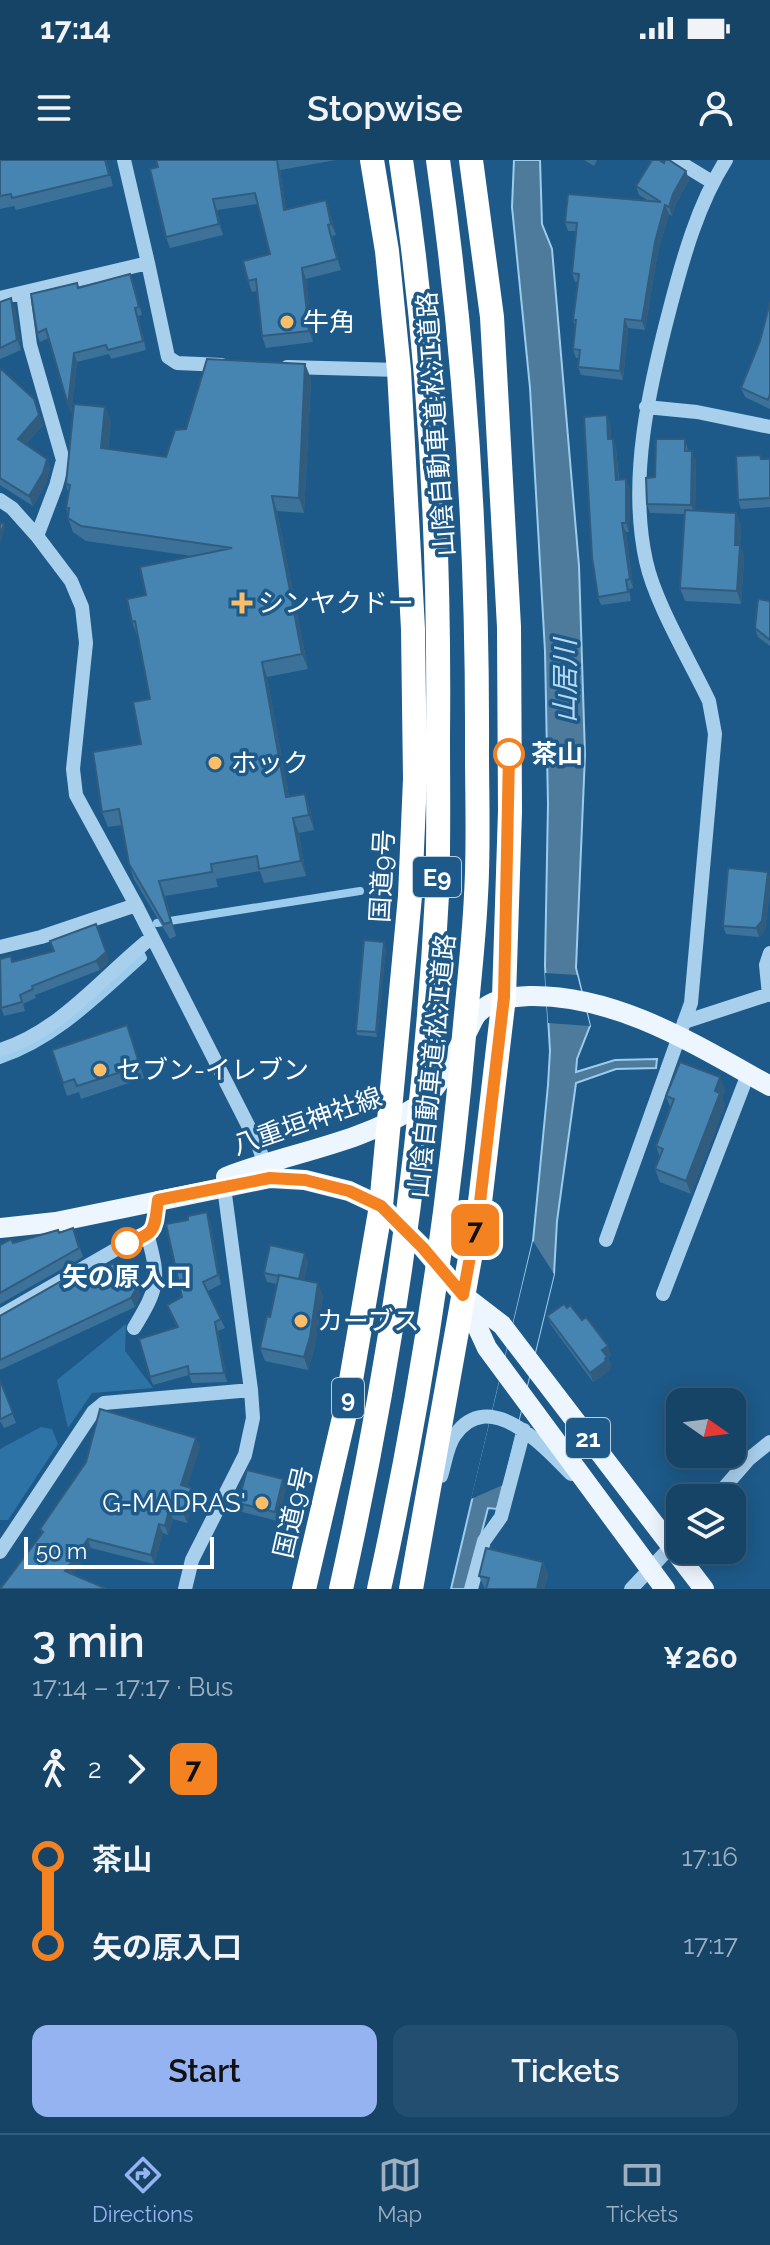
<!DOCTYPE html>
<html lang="en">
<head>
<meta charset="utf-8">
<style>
  body { margin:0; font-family:Raleway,"Noto Sans JP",sans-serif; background:#234e70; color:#f1f3f6; height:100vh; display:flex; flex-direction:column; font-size:30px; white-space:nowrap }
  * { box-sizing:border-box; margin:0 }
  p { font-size:26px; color:#9eb0c0 }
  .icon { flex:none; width:44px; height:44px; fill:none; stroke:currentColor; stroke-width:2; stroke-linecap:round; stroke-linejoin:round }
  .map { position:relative; height:1429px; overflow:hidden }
  .details { display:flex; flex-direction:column; background:#164467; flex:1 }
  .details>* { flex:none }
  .badge { padding:0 16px; border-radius:12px; font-size:28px; line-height:52px }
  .needle { width:52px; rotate:104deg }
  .fabs { position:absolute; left:666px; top:1228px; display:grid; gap:16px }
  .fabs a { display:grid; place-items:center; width:80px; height:80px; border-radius:16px; background:#164467; box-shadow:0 4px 20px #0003,0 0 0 2px #355c7b; font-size:40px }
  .scale { position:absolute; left:24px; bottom:20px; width:190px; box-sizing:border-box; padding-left:8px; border:4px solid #fff; border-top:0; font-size:22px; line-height:28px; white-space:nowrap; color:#fff; -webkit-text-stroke:6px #1d5a89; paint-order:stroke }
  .map>.badge { position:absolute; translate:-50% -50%; box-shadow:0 0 0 4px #fff }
  .legs { display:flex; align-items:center; gap:12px; height:88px; padding:0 32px; font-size:26px }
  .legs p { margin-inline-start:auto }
  .overview { display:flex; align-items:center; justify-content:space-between; height:136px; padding:0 32px }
  h1 { font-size:44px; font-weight:600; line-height:60px }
  .cta { display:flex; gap:16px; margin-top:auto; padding:16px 32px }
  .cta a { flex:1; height:92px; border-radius:16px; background:#95b2f1; color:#111; font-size:32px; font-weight:600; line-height:92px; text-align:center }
  .cta a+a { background:#234e70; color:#f1f3f6 }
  ul { padding:0 32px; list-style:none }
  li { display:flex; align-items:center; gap:28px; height:88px; font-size:30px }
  li i { display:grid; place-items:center; width:12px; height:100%; margin:0 10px; background:currentColor }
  li i::after { content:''; width:20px; height:20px; margin:-10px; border:6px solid; border-radius:50%; background:#164467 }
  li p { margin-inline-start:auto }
  li:first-child i { background:linear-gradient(#0000 50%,currentColor 0) }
  li:last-child i { background:linear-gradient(currentColor 50%,#0000 0) }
  .status { display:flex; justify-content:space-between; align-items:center; height:56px; padding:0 40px; background:#164467; direction:ltr }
  .status svg { height:22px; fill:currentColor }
  header { display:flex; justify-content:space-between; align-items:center; height:104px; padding:0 32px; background:#164467; font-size:36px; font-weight:600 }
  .menu { display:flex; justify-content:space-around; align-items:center; height:112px; border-top:2px solid #355c7b; background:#164467; font-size:22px; color:#9eb0c0 }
  .menu a { display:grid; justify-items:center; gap:4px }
  .menu .selected { color:#95b2f1 }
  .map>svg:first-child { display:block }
  .green { fill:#2e73a5 }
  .water { fill:#4e7a9b; stroke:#9bcced; stroke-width:2 }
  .pier { fill:#1d5a89 }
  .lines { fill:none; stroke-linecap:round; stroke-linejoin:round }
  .stream { stroke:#9bcced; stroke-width:8 }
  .minor { stroke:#a8cfec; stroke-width:14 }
  .major { stroke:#edf6ff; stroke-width:20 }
  .highway { stroke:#fff; stroke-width:24 }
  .highway-bridge { stroke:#fff; stroke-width:24 }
  .wall { fill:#3c7299 }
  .shaded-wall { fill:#315c7d }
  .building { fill:#4684b2; stroke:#315c7d; stroke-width:2 }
  .line-1-casing { stroke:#fff; stroke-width:18 }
  .line-1 { stroke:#f58220; stroke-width:12 }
  .poi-dot { fill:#fbbd67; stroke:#1d5a89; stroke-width:3 }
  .stop-1-dot { fill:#fff; stroke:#f58220; stroke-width:4 }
  .labels { text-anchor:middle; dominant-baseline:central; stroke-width:7; stroke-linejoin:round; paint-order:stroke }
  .shield { fill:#1d5a89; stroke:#bbcedc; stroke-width:2 }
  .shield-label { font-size:24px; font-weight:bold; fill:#fff }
  .poi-label { font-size:26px; fill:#fff; stroke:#1d5a89; text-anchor:start }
  .street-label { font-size:26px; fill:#fff; stroke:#1d5a89 }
  .stop-label { font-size:26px; font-weight:bold; fill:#fff; stroke:#1d5a89; text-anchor:start }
  .water-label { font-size:28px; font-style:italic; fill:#b4d9f3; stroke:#1d5a89 }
</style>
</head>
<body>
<div class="status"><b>17:14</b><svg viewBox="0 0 49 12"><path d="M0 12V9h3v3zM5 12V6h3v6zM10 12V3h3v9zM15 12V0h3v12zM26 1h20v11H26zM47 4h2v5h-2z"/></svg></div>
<header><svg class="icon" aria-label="menu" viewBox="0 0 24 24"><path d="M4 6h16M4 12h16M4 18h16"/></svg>Stopwise<svg class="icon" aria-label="person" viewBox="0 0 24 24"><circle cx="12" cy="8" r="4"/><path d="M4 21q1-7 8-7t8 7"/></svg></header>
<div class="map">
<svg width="770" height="1429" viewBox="0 0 770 1429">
  <rect width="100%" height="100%" fill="#1d5a89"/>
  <path class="green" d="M 126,1164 L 125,1191 L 153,1228 L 92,1233 L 68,1268 L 57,1220 Z
    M 41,1267 L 52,1269 L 58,1284 L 8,1360 L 0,1360 L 0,1289 Z"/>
  <path class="water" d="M 514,0 L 540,0 L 542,64 L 552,89 L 579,406 L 585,595 L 576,808 L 590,866 L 577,899 L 576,912 L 615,900 L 657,899 L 656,908 L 616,909 L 576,923 L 557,1061 L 554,1114 L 503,1325 L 497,1349 L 488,1348 L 467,1429 L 451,1429 L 533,1081 L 548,925 L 550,891 L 545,806 L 548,644 L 545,491 L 530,228 L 512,47 Z"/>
  <path class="pier" d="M 545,813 L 577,815 L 590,866 L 548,863 Z
    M 533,1081 L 554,1114 L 503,1325 L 471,1339 Z"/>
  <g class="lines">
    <path class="stream" d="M 157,763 L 360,731
      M 0,900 C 57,881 99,837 143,798 L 141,794"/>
    <path class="minor" d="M 124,0 L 148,103
      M 676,0 L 712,22
      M 23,133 L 30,185 L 63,300 L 56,326 L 37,376
      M 0,138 L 148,103 L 168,197 L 177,203 L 222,205
      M 287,207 L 399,210
      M 646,247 L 697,252 L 770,267
      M 0,340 L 12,348 L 37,376 L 71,421 L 82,447 L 86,483 L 73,609 L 76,635 L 136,745 L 258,985 L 267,1010
      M 0,787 L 41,777 L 136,745
      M 769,835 L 766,805 L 770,793
      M 684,862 L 770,834
      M 0,890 C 61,871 102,817 151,778
      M 606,1080 L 691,843 L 715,574 L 709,541 C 690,501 655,443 646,401 C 628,319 649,228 670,148 C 683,98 698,44 726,0
      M 663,1134 L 748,914
      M 0,1156 L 127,1083 C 157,1073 154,1070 158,1040
      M 134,1168 C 158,1128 160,1121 148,1077
      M 441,1316 C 445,1304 447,1286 455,1275 C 489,1226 545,1287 571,1314
      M 715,1338 L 749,1299 L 770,1282
      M 0,1392 L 93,1252 L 104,1243 L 251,1230
      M 185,1429 L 192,1400 L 245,1295 L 253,1258 L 251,1230 L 224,1027
      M 471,1429 L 484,1381 L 501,1357 L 524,1270
      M 631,1429 L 680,1377"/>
    <path class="major" d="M 226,1017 C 287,993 359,984 414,948 C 439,931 452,899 466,874 C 470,868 473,858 478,853 C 492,839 510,837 529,836 C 616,834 696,885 770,926
      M 0,1068 L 56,1062 L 270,1018 L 305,1020 L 349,1031 L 381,1046 L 423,1088 L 463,1135 L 502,1165 L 704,1429
      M 465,1140 L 487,1188 L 665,1429"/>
    <path class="highway" d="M 304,1429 L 346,1249 L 381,1046 L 410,736 L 415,619 L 413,469 L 399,210 L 387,91 L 372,0
      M 411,1429 L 480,1042 L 504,837 L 510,651 L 509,467 L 492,157 L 471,0"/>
    <path class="highway-bridge" d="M 341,1429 C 392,1201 425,969 437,735 C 439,683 438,629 438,576 C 440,383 430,191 401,0
      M 379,1429 C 420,1243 449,1055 465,865 C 469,822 474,779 476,735 C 479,687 477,639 477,591 C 478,393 466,196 438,0"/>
  </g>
  <path class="wall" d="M 0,0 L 106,0 L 113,26 L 16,50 L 14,46 L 0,49 Z
    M 156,0 L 336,0 L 280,10 L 286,49 L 326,40 L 336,75 L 332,76 L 341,110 L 306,119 L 313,182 L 266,188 L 262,176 L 257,131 L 252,132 L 248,121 L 270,94 L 257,44 L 217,50 L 223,75 L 170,88 L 166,77 Z
    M 584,0 L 597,0 L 594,6 Z
    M 664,3 L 686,11 L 689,20 L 676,43 L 672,56 L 669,54 L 658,91 L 645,170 L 628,168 L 623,220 L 581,215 L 578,207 L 579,198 L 576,198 L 573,189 L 575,166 L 573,160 L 578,122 L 575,122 L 572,113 L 576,71 L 568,71 L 565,62 L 649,41 L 639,35 L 636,26 Z
    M 133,123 L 142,155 L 138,156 L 146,190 L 111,199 L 109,194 L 77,202 L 71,254 L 49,178 L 40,182 L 37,173 L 79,128 Z
    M 0,142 L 15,148 L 21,190 L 0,199 Z
    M 770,142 L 770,249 L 745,237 L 741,228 L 760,181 Z
    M 305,204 L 311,219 L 304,353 L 277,351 L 308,509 L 267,517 L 289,636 L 310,649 L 314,670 L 299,673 L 306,716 L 264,723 L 260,711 L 216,719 L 218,727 L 165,736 L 176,776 L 170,779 L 134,719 L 129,704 L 122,665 L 108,667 L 102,652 L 141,584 L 150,539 L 138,477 L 132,462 L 146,435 L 192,396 L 86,381 L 73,372 L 68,358 L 68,353 L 66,348 L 68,332 L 66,324 L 105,247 L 111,262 L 108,289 L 166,297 L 186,269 Z
    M 0,208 L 34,239 L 43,265 L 26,284 L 47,299 L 50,308 L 46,323 L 33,346 L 0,325 Z
    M 607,255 L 610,264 L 611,279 L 613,279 L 616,288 L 619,319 L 630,328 L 629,372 L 626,372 L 633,428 L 629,429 L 631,441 L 601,445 L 598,437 Z
    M 685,279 L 688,291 L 696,300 L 695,351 L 736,353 L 741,366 L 740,386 L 744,398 L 741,444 L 685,441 L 680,428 L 685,354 L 650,353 L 647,344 L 655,317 Z
    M 762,299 L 770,299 L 770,347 L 741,349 L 738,340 Z
    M 770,441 L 770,486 L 758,477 L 755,468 Z
    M 768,712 L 770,718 L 770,731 L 765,770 L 759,777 L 726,774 L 723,766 Z
    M 386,787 L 377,877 L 357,875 L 356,871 Z
    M 13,801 L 109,801 L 100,810 L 35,835 L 36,838 L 23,844 L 25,851 L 4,856 L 0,845 Z
    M 131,878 L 144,918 L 81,939 L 79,932 L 67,936 L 52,890 Z
    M 725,930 L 722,938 L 725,945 L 691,1034 L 660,1022 L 655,1009 L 660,997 L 656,986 L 670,947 L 666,936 Z
    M 210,1061 L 221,1124 L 208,1131 L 225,1168 L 218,1171 L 227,1222 L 192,1223 L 189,1215 L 153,1225 L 150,1217 L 177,1168 L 167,1145 L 182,1137 Z
    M 73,1068 L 83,1097 L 0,1144 L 0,1085 L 59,1073 Z
    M 308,1101 L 304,1120 L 323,1136 L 314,1190 L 308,1210 L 265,1201 L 260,1188 L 270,1157 L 277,1124 L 267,1122 L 264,1113 Z
    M 117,1108 L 137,1127 L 140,1136 L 135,1147 L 0,1210 L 0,1156 L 87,1111 L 94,1111 Z
    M 547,1156 L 582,1160 L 611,1195 L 608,1198 L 611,1206 L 609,1207 L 610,1210 L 593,1222 L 551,1165 Z
    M 0,1220 L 16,1263 L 4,1268 L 0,1261 Z
    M 200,1287 L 187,1327 L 194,1337 L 187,1363 L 173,1359 L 168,1375 L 163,1373 L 154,1404 L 91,1388 L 73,1414 L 0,1429 L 42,1374 L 40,1369 Z
    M 286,1327 L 278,1361 L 242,1352 L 238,1343 Z
    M 543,1402 L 548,1415 L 544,1429 L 485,1429 L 479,1416 Z"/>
  <path class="shaded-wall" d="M 277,0 L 280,10 L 288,61 L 284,50 Z
    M 686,11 L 689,20 L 676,43 L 672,56 L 669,47 L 673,34 Z
    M 213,39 L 217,50 L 223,75 L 219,64 Z
    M 326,40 L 330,51 L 336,75 L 331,64 Z
    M 665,45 L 669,54 L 658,91 L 645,170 L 642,161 L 655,82 Z
    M 328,65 L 332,76 L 341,110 L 337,99 Z
    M 302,108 L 306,119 L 313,182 L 309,171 Z
    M 11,138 L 15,148 L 21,190 L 17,180 Z
    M 625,159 L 628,168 L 623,220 L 620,211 Z
    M 74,193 L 77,202 L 71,254 L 68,245 Z
    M 305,204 L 311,219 L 304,353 L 299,338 Z
    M 34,239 L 43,265 L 21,289 L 18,279 Z
    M 105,247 L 111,262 L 106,303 L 101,288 Z
    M 607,255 L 610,264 L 612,288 L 608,279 Z
    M 613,279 L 616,288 L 619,329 L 616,320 Z
    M 692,291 L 696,300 L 695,354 L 691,345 Z
    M 47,299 L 50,308 L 46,323 L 33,346 L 29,336 Z
    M 626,319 L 630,328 L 629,372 L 626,363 Z
    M 272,336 L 277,351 L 308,509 L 302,494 Z
    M 736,353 L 741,366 L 740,386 L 744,398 L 741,444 L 737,431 L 735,385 Z
    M 622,363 L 626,372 L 633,428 L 630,419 Z
    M 4,364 L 5,369 L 0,385 L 0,375 Z
    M 262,502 L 267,517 L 292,652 L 286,637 Z
    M 305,634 L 310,649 L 314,670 L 309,655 Z
    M 293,658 L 299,673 L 306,716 L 301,701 Z
    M 768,712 L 770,718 L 770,731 L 765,770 L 759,777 L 756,768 Z
    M 159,721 L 165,736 L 176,776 L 171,762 Z
    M 384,782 L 386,787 L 377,877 L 376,872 Z
    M 106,792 L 109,801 L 100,810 L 96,801 Z
    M 720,917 L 725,930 L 722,938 L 725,945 L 691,1034 L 686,1021 Z
    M 207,1052 L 210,1061 L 221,1124 L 218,1115 Z
    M 305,1093 L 308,1101 L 302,1129 L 299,1121 Z
    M 318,1123 L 323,1136 L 314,1190 L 308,1210 L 304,1197 Z
    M 137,1127 L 140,1136 L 135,1147 L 131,1138 Z
    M 215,1162 L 218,1171 L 227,1222 L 224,1213 Z
    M 608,1186 L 611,1195 L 608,1198 L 611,1206 L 609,1207 L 610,1210 L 593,1222 L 590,1213 L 602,1190 Z
    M 196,1278 L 200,1287 L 185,1334 L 181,1325 Z
    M 283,1319 L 286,1327 L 278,1361 L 275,1352 Z
    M 191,1328 L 194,1337 L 187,1363 L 183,1353 Z
    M 169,1350 L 173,1359 L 168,1375 L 165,1366 Z
    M 159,1364 L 163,1373 L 154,1404 L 151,1395 Z
    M 88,1379 L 91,1388 L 69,1420 L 65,1411 Z
    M 543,1402 L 548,1415 L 544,1429 L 537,1429 Z"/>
  <path class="building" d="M 0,0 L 105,0 L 109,15 L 12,38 L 11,34 L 0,36 Z
    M 156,0 L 277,0 L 284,50 L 326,40 L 331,64 L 328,65 L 337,99 L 302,108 L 309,171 L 262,176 L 256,119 L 248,121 L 243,101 L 270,94 L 255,33 L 213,39 L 219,64 L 166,77 L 150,9 L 158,7 Z
    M 652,0 L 659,0 L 664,3 L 665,0 L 669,0 L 686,11 L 673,34 L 669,47 L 665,45 L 655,82 L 642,161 L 625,159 L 620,211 L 578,207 L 580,190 L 573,189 L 576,160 L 573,160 L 579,114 L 572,113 L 577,63 L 565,62 L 568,34 L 661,42 L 636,26 Z
    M 130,114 L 139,147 L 135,148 L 143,181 L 108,190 L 106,185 L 74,193 L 68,245 L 46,169 L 37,173 L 31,134 L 77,123 L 78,128 Z
    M 11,138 L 17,180 L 0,188 L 0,142 Z
    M 770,142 L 770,234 L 768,240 L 741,228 L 760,181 Z
    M 207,199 L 305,204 L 299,338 L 272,336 L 302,494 L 262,502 L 286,637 L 305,634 L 309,655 L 293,658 L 301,701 L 259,709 L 257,696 L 211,704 L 212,712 L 159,721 L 171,762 L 164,764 L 129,704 L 119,649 L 102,652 L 93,592 L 141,584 L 133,542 L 150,539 L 135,461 L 132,462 L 127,439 L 146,435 L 140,407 L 232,388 L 81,366 L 68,358 L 69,348 L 66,348 L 70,325 L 66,324 L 74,244 L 105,247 L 101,288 L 166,297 L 175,270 L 186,269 Z
    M 0,208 L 34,239 L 39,255 L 18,279 L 47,299 L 43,313 L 29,336 L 0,318 Z
    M 607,255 L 608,279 L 613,279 L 616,320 L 626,319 L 626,363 L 622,363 L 630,419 L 626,420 L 628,432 L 598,437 L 592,397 L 584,257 Z
    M 656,279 L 685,279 L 685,291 L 692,291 L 691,345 L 647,344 L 646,318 L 655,317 Z
    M 760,295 L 761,299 L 770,299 L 770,338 L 738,340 L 736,296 Z
    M 685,350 L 736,353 L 735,385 L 740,385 L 737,431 L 680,428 Z
    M 0,363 L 4,364 L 0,375 Z
    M 758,439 L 770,441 L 770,480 L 755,468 Z
    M 728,708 L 768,712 L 762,761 L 756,768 L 723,766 Z
    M 96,764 L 106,792 L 96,801 L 32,826 L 33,829 L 20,835 L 22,842 L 1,848 L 0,799 L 11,796 L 12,802 L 54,791 L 50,781 Z
    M 364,780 L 384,782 L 376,872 L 356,871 Z
    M 127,865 L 140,906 L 77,926 L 74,919 L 63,923 L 52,890 Z
    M 680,902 L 720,917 L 715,931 L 720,933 L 686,1021 L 655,1009 L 663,989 L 656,986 L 674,939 L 666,936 Z
    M 207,1052 L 218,1115 L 203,1122 L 221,1159 L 215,1162 L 224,1213 L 189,1214 L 188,1206 L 150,1217 L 139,1179 L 178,1167 L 167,1145 L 182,1137 L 166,1064 L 188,1060 L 188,1056 Z
    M 73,1068 L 79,1088 L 0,1133 L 0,1085 L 11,1079 L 13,1083 L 58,1070 L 59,1073 Z
    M 270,1085 L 305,1093 L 299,1119 L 279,1115 L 279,1116 L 264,1113 Z
    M 115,1103 L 117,1108 L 126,1103 L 137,1127 L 131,1138 L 0,1200 L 0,1156 L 86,1107 L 87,1111 L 93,1108 L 94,1111 Z
    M 279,1115 L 318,1123 L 310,1177 L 304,1197 L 260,1188 L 267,1156 L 270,1157 Z
    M 564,1144 L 567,1148 L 570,1145 L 582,1160 L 586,1157 L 608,1186 L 602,1190 L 607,1197 L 605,1199 L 606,1201 L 590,1213 L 547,1156 Z
    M 0,1220 L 13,1253 L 1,1259 L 0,1258 Z
    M 100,1249 L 196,1278 L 181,1325 L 191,1328 L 183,1353 L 169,1350 L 165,1366 L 159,1364 L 151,1395 L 88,1379 L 65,1411 L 107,1429 L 0,1429 L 43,1372 L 40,1369 L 86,1302 Z
    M 247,1310 L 283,1319 L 275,1352 L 238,1343 Z
    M 486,1388 L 543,1402 L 537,1429 L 486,1429 L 489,1418 L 479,1416 Z"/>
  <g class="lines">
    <defs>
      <path id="line-1" d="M 127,1083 C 157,1073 154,1070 158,1040 L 270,1018 L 305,1020 L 349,1031 L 381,1046 L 423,1088 L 463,1135 L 480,1042 L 504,837 L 509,594"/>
    </defs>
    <use href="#line-1" class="line-1-casing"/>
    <use href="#line-1" class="line-1"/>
  </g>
  <g class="poi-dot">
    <circle cx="287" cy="162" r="8"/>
    <path d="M238 431h8v8h8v8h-8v8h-8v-8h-8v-8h8z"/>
    <circle cx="215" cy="603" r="8"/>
    <circle cx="100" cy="910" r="8"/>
    <circle cx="301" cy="1161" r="8"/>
    <circle cx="262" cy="1343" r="8"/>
  </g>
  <g class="stop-1-dot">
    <circle cx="509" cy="594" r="14"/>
    <circle cx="127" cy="1083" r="14"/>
  </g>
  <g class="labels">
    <g class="shield">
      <rect x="413" y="697" width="48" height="40" rx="6"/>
      <rect x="332" y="1218" width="32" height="40" rx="6"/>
      <rect x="566" y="1258" width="44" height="40" rx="6"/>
    </g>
    <g class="shield-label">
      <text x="437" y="717">E9</text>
      <text x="348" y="1238">9</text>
      <text x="588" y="1278">21</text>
    </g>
    <g class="poi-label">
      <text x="303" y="162">牛角</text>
      <text x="258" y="443">シンヤクドー</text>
      <text x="231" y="603">ホック</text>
      <text x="116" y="910">セブン-イレブン</text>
      <text x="317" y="1161">カーブス</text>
      <text x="246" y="1343" text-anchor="end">G-MADRAS'</text>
    </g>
    <g class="street-label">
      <text transform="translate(436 264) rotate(-94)">山陰自動車道;松江道路</text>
      <text transform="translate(382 716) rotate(-87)">国道9号</text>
      <text transform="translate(432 906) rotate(-84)">山陰自動車道;松江道路</text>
      <text transform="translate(307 961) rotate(-19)">八重垣神社線</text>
      <text transform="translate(293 1352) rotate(-77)">国道9号</text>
    </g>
    <g class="stop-label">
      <text x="531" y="594">茶山</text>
      <text x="127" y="1117" text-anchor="middle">矢の原入口</text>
    </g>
    <g class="water-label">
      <text transform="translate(565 521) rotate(-90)">山居川</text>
    </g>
  </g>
</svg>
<div class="fabs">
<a><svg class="needle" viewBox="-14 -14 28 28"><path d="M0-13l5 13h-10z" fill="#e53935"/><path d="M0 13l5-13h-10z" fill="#9eb0c0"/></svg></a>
<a><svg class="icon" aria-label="layers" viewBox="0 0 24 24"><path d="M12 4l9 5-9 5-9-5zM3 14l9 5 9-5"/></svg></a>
</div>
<div class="scale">50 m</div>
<b class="badge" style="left:475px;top:1070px;background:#f58220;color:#111">7</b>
</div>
<section class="details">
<div class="overview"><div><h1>3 min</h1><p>17:14 – 17:17 · Bus</p></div><b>¥260</b></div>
<div class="legs"><svg class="icon" aria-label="walk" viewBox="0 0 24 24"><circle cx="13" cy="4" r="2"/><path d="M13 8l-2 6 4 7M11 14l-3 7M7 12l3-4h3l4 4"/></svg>2<svg class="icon" aria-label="forward" viewBox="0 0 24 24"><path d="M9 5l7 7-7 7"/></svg><b class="badge" style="background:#f58220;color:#111">7</b></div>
<ul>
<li><i style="color:#f58220"></i><b>茶山</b><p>17:16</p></li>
<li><i style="color:#f58220"></i><b>矢の原入口</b><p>17:17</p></li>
</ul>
<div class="cta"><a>Start</a><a>Tickets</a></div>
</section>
<nav class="menu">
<a class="selected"><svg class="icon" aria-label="directions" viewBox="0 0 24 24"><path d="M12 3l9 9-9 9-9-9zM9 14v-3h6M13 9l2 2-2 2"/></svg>Directions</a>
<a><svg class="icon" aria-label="map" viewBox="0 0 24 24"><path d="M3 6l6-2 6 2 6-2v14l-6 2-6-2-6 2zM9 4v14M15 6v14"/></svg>Map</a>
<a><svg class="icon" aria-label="tickets" viewBox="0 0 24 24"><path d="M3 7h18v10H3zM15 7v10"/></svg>Tickets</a>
</nav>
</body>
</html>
